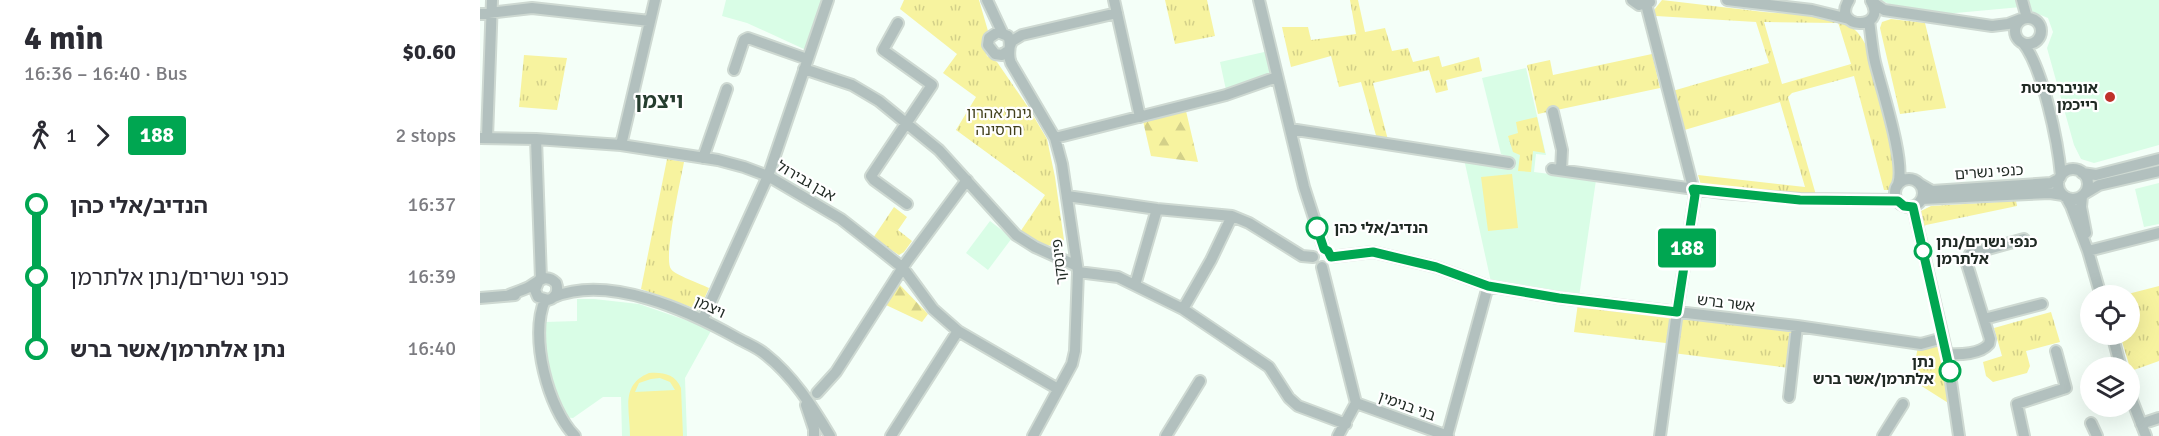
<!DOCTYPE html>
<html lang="en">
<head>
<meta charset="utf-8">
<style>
  body { margin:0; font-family:Signika,"Noto Sans Hebrew",sans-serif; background:#f7f7f7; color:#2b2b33; height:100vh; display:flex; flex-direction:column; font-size:22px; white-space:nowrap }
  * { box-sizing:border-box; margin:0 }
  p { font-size:20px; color:#7c7c81 }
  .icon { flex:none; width:33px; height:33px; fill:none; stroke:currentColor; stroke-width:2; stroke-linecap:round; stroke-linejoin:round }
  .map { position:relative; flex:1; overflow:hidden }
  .sheet { display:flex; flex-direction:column; background:#fff; width:480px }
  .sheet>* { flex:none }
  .badge { padding:0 12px; border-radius:4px; font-size:21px; line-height:39px }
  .fabs { position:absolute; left:1600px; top:285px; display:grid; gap:12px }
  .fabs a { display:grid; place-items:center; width:60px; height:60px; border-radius:50%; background:#fff; box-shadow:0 6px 24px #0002; font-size:30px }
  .map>.badge { position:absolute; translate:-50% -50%; box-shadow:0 0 0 3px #fff }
  .legs { display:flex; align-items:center; gap:9px; height:66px; padding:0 24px; font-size:20px }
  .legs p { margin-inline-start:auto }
  .head { display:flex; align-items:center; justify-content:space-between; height:102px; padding:0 24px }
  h1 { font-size:33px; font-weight:800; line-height:45px }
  ul { padding:0 24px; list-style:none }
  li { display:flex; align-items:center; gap:21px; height:72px; font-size:22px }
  li i { display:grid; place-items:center; width:9px; height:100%; margin:0 8px; background:currentColor }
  li i::after { content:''; width:15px; height:15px; margin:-8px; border:4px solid; border-radius:50%; background:#fff }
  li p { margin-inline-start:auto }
  li:first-child i { background:linear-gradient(#0000 50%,currentColor 0) }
  li:last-child i { background:linear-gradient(currentColor 50%,#0000 0) }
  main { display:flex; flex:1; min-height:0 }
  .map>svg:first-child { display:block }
  .built { fill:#d9fde6 }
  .grass { fill:url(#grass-tufts) }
  .forest { fill:url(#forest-firs) }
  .pitch { fill:#f7f39f; fill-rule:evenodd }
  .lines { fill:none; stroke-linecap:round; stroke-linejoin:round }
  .minor-casing { stroke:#ced9d2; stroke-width:14 }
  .minor { stroke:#b2c0be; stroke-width:10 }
  .line-1-casing { stroke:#fff; stroke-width:14 }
  .line-1 { stroke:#00a651; stroke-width:9 }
  .poi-dot { fill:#bf3129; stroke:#fff; stroke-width:2 }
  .stop-1-dot { fill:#fff; stroke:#00a651; stroke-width:3 }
  .labels { text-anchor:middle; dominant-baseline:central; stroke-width:4.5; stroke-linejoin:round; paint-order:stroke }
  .poi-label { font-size:15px; font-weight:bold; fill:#202a24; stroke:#fff; text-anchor:end }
  .park-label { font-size:15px; fill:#42401b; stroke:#fff }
  .street-label { font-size:15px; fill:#202a24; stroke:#fff }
  .stop-label { font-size:15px; font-weight:bold; fill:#202a24; stroke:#fff; text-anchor:start }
  .district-label { font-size:21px; font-weight:bold; fill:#263d2f; stroke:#fff }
</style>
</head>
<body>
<main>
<section class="sheet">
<div class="head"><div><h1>4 min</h1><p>16:36 – 16:40 · Bus</p></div><b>$0.60</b></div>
<div class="legs"><svg class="icon" aria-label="walk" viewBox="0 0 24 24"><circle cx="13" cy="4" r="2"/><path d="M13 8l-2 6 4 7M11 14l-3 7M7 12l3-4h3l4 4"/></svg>1<svg class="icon" aria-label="forward" viewBox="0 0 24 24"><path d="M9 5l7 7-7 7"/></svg><b class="badge" style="background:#00a651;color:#fff">188</b><p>2 stops</p></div>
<ul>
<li><i style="color:#00a651"></i><b>הנדיב/אלי כהן</b><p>16:37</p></li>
<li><i style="color:#00a651"></i><span>כנפי נשרים/נתן אלתרמן</span><p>16:39</p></li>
<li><i style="color:#00a651"></i><b>נתן אלתרמן/אשר ברש</b><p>16:40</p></li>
</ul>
</section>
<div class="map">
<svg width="1679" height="436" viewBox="0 0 1679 436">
  <defs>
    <pattern id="grass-tufts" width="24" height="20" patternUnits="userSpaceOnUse" patternTransform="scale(1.5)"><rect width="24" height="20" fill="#f7f39f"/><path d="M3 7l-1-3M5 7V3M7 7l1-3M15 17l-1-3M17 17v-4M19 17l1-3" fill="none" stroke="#d3d089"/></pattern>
    <pattern id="forest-firs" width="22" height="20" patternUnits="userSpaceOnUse" patternTransform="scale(1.5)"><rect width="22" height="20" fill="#f7f39f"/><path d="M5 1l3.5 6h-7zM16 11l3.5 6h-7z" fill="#d3d089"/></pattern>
  </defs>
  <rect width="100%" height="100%" fill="#f4fff8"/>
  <path class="built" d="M 246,0 L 342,0 L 326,50 L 267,23 L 242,16 Z
    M 1400,0 L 1679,0 L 1679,145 L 1614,163 L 1601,159 L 1594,145 L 1567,48 L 1573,32 L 1568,18 L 1541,7 L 1454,15 L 1412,5 Z
    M 793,50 L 799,77 L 746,90 L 740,62 Z
    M 1046,68 L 1066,155 L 1056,154 L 1054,172 L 1116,180 L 1099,297 L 1011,282 L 984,159 L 1034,169 L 1035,159 L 1021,154 L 1002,78 Z
    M 1679,183 L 1679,224 L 1664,227 L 1655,189 Z
    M 510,221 L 532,238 L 508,270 L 486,253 Z
    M 97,299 L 114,299 L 159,304 L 232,329 L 205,378 L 207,436 L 142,436 L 141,397 L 123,397 L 93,418 L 82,417 L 67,376 L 64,336 L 65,322 L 97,321 Z"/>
  <path class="grass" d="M 424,0 L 499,0 L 508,31 L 503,44 L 507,56 L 517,62 L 548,107 L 567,139 L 575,177 L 584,240 C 565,252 557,243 540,232 L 565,195 L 476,130 L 496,97 L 463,73 L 477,54 L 420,9 Z
    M 685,0 L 727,0 L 735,36 L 695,44 Z
    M 870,0 L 878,0 L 885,32 L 905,28 L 912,51 L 928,48 L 933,62 L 959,56 L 962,67 L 999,57 L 1002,71 L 966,80 L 968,90 L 956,93 L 949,70 L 893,83 L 908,140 L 897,139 L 881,82 L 859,87 L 851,56 L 811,67 L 802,27 L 828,27 L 831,40 L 876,34 Z
    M 1182,0 L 1284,12 L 1352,17 L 1356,23 L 1284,22 L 1302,84 L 1371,64 L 1357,19 C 1373,26 1381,33 1388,50 L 1415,155 L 1415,186 L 1412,190 L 1404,190 L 1374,76 L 1312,93 L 1308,97 L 1336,195 L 1221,185 L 1218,175 L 1325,187 L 1300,102 L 1201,131 L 1189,92 L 1289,63 L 1276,22 L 1176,16 L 1174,10 Z
    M 1411,19 L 1445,23 L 1466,108 L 1420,114 L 1400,28 L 1402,22 Z
    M 1172,54 L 1180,88 L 1058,114 L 1047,65 L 1070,60 L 1073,75 Z
    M 44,55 L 87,58 L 77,110 L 39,107 Z
    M 1057,117 L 1065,153 L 1053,151 L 1051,172 L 1038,171 L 1040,155 L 1033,152 L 1028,136 L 1038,133 L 1036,122 Z
    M 187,159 L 204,162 C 201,178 183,259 191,269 C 195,275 221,284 229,288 L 219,310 L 161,289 Z
    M 1536,201 L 1537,206 L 1446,225 L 1442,228 L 1440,218 L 1441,211 L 1451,206 Z
    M 414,207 L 427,217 L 418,230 L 432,241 L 424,252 L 419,255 L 393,238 Z
    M 1679,286 L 1679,361 L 1651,371 L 1640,335 L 1650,334 L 1650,296 L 1644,295 Z
    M 1098,303 L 1314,329 L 1309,368 L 1193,353 L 1194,344 L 1094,332 Z
    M 1571,312 L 1580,342 L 1546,351 L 1550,366 L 1547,373 L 1513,382 L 1506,376 L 1503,362 L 1522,356 L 1514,328 Z
    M 1464,343 L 1473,406 L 1432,380 L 1438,346 Z"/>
  <path class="forest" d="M 706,111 L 718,162 L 671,156 L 663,121 Z
    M 418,283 L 448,314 L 442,322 L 406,305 Z"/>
  <path class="pitch" d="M 1032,174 L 1038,228 L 1008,231 L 1001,177 Z
    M 169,373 C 183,372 195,374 201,388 L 203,436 L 150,436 C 150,409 140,385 169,373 ZM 180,378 L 190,382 L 195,390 L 155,392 L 159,383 L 171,379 Z"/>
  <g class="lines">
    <defs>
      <path id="minor" d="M 507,0 L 522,32
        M 634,0 L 660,117
        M 779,0 L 824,187 L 844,249
        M 1152,0 L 1159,5 L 1170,2
        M 1247,0 L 1332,10 L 1369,19
        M 1369,0 C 1350,30 1409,31 1391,1
        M 1542,0 L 1547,18
        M 1391,1 L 1404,10 L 1512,26 L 1528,24 L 1541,19
        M 1166,4 L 1215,195 L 1197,312 L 1180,436
        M 0,14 L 52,8 L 170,21
        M1535 31a13 13 0 1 1 26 0a13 13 0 1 1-26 0Z
        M 1389,21 C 1391,34 1392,49 1395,62 C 1401,87 1426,163 1418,184
        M 418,23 L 403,50 L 452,85 L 391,176 L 394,180 L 427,204
        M 1543,43 C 1563,68 1578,142 1581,176
        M 530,46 L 532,41 L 542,35 L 637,13
        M 529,50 L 522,55 L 515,54 L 508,45 L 509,38 L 518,32 L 528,36 C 533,45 526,53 531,63 L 575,138 L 582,164 L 598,272 L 595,351 L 592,364 L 553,436
        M 324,69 L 372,85 L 399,101 L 459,150 L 536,235 L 555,247 L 597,266
        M 254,70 L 264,40 L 268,38 L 327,59
        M 1073,112 L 1082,150 L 1081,170
        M 810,129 L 1029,163
        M 0,138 L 56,139 L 141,145 L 238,160 L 264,167 L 288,176 L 361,219 L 398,248 L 423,268 L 453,309 L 478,331 L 578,389
        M 7,138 L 12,0
        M 575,138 L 746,95 L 797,77
        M 56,139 L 61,279
        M 141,145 L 175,0
        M 223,158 L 247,89
        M 1072,169 L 1243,193 L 1320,199 L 1417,200
        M1578 184a15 15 0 1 1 30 0a15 15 0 1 1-30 0Z
        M 1602,173 L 1616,175 L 1679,159
        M1415 193a14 14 0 1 1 28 0a14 14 0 1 1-28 0Z
        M 1440,184 L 1452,191 L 1571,183 L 1580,178
        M 1604,194 L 1619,185 L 1679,171
        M 587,196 L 677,209 L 752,216 L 769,223 L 822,256 L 833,257
        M 1602,196 L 1601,207 L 1606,233
        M 1586,197 L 1591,206 L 1608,251 L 1621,296
        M 1442,199 L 1570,193 L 1583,195
        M 1433,207 L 1467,354 L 1479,436
        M 1608,251 L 1679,233
        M 851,257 L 893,252 L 956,267 L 1008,286 L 1079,298 L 1317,326 L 1441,344 L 1463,338
        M 842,267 L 876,403 L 858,436
        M 598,272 L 638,277 L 703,309 L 789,367 L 809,398 L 818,406 L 866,424
        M 655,285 L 677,209
        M 29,295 C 36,292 43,290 49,287 C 59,281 66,273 76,283 C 79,291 76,298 68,300 L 58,297 L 55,290 L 59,280
        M 74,297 C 129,274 209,311 257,338 C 266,343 277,347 285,354 C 313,376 332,406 350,436
        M 0,298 L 35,295
        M 65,300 C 49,336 68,409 95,436
        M 703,309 L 731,260 L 752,216
        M 223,319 L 288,176 L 348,0
        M 1504,319 L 1562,304
        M 1632,334 L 1641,368
        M 1467,354 C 1480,355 1501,354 1509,344 L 1510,339 L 1487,264 L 1490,254 L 1544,239
        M 337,393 L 356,372 L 427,261 L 487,180
        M 1650,395 L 1666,436
        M 1309,397 L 1317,326
        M 876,403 L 968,436
        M 326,405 L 334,429 L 334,436
        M 1611,423 L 1617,436
        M 1661,424 L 1679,418
        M 411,436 L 478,331
        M 686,436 L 720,381
        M 967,436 L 1008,286
        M 1403,436 L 1423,404
        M 1544,436 L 1537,404 L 1586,388 L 1576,351"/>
    </defs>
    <use href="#minor" class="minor-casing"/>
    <use href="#minor" class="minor"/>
  </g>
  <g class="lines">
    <defs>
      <path id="line-1" d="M 837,228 L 844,249 L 848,251 L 851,257 L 893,252 L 956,267 L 1008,286 L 1079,298 L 1197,312 L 1215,195 L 1213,189 L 1320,200 L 1418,201 L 1424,206 L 1433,207 L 1470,371"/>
    </defs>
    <use href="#line-1" class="line-1-casing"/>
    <use href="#line-1" class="line-1"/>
  </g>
  <circle class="poi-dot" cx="1630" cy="97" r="6"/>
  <g class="stop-1-dot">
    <circle cx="837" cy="228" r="10"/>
    <circle cx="1443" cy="251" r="8"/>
    <circle cx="1470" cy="371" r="10"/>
  </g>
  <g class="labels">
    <g class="poi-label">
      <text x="1618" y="88">אוניברסיטת<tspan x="1618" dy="17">רייכמן</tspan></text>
    </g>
    <g class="park-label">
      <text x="519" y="113">גינת אהרון<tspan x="519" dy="17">חרסינה</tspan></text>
    </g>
    <g class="street-label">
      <text transform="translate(1509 172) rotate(-4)">כנפי נשרים</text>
      <text transform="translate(326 181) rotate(30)">אבן גבירול</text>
      <text transform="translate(579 262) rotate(-96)">פינסקר</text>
      <text transform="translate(1246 303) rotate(7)">אשר ברש</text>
      <text transform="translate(230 307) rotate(25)">ויצמן</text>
      <text transform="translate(927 406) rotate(20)">בני בנימין</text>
    </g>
    <g class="stop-label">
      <text x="854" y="228">הנדיב/אלי כהן</text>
      <text x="1456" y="242">כנפי נשרים/נתן<tspan x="1456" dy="17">אלתרמן</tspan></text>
      <text x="1454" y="362" text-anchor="end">נתן<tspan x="1454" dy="17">אלתרמן/אשר ברש</tspan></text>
    </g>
    <g class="district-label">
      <text x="179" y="101">ויצמן</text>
    </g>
  </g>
</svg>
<div class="fabs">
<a><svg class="icon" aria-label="locate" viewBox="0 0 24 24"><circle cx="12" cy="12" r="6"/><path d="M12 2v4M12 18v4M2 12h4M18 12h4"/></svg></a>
<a><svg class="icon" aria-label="layers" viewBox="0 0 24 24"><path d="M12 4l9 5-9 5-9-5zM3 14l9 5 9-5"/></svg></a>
</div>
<b class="badge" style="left:1207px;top:248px;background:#00a651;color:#fff">188</b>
</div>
</main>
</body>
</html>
